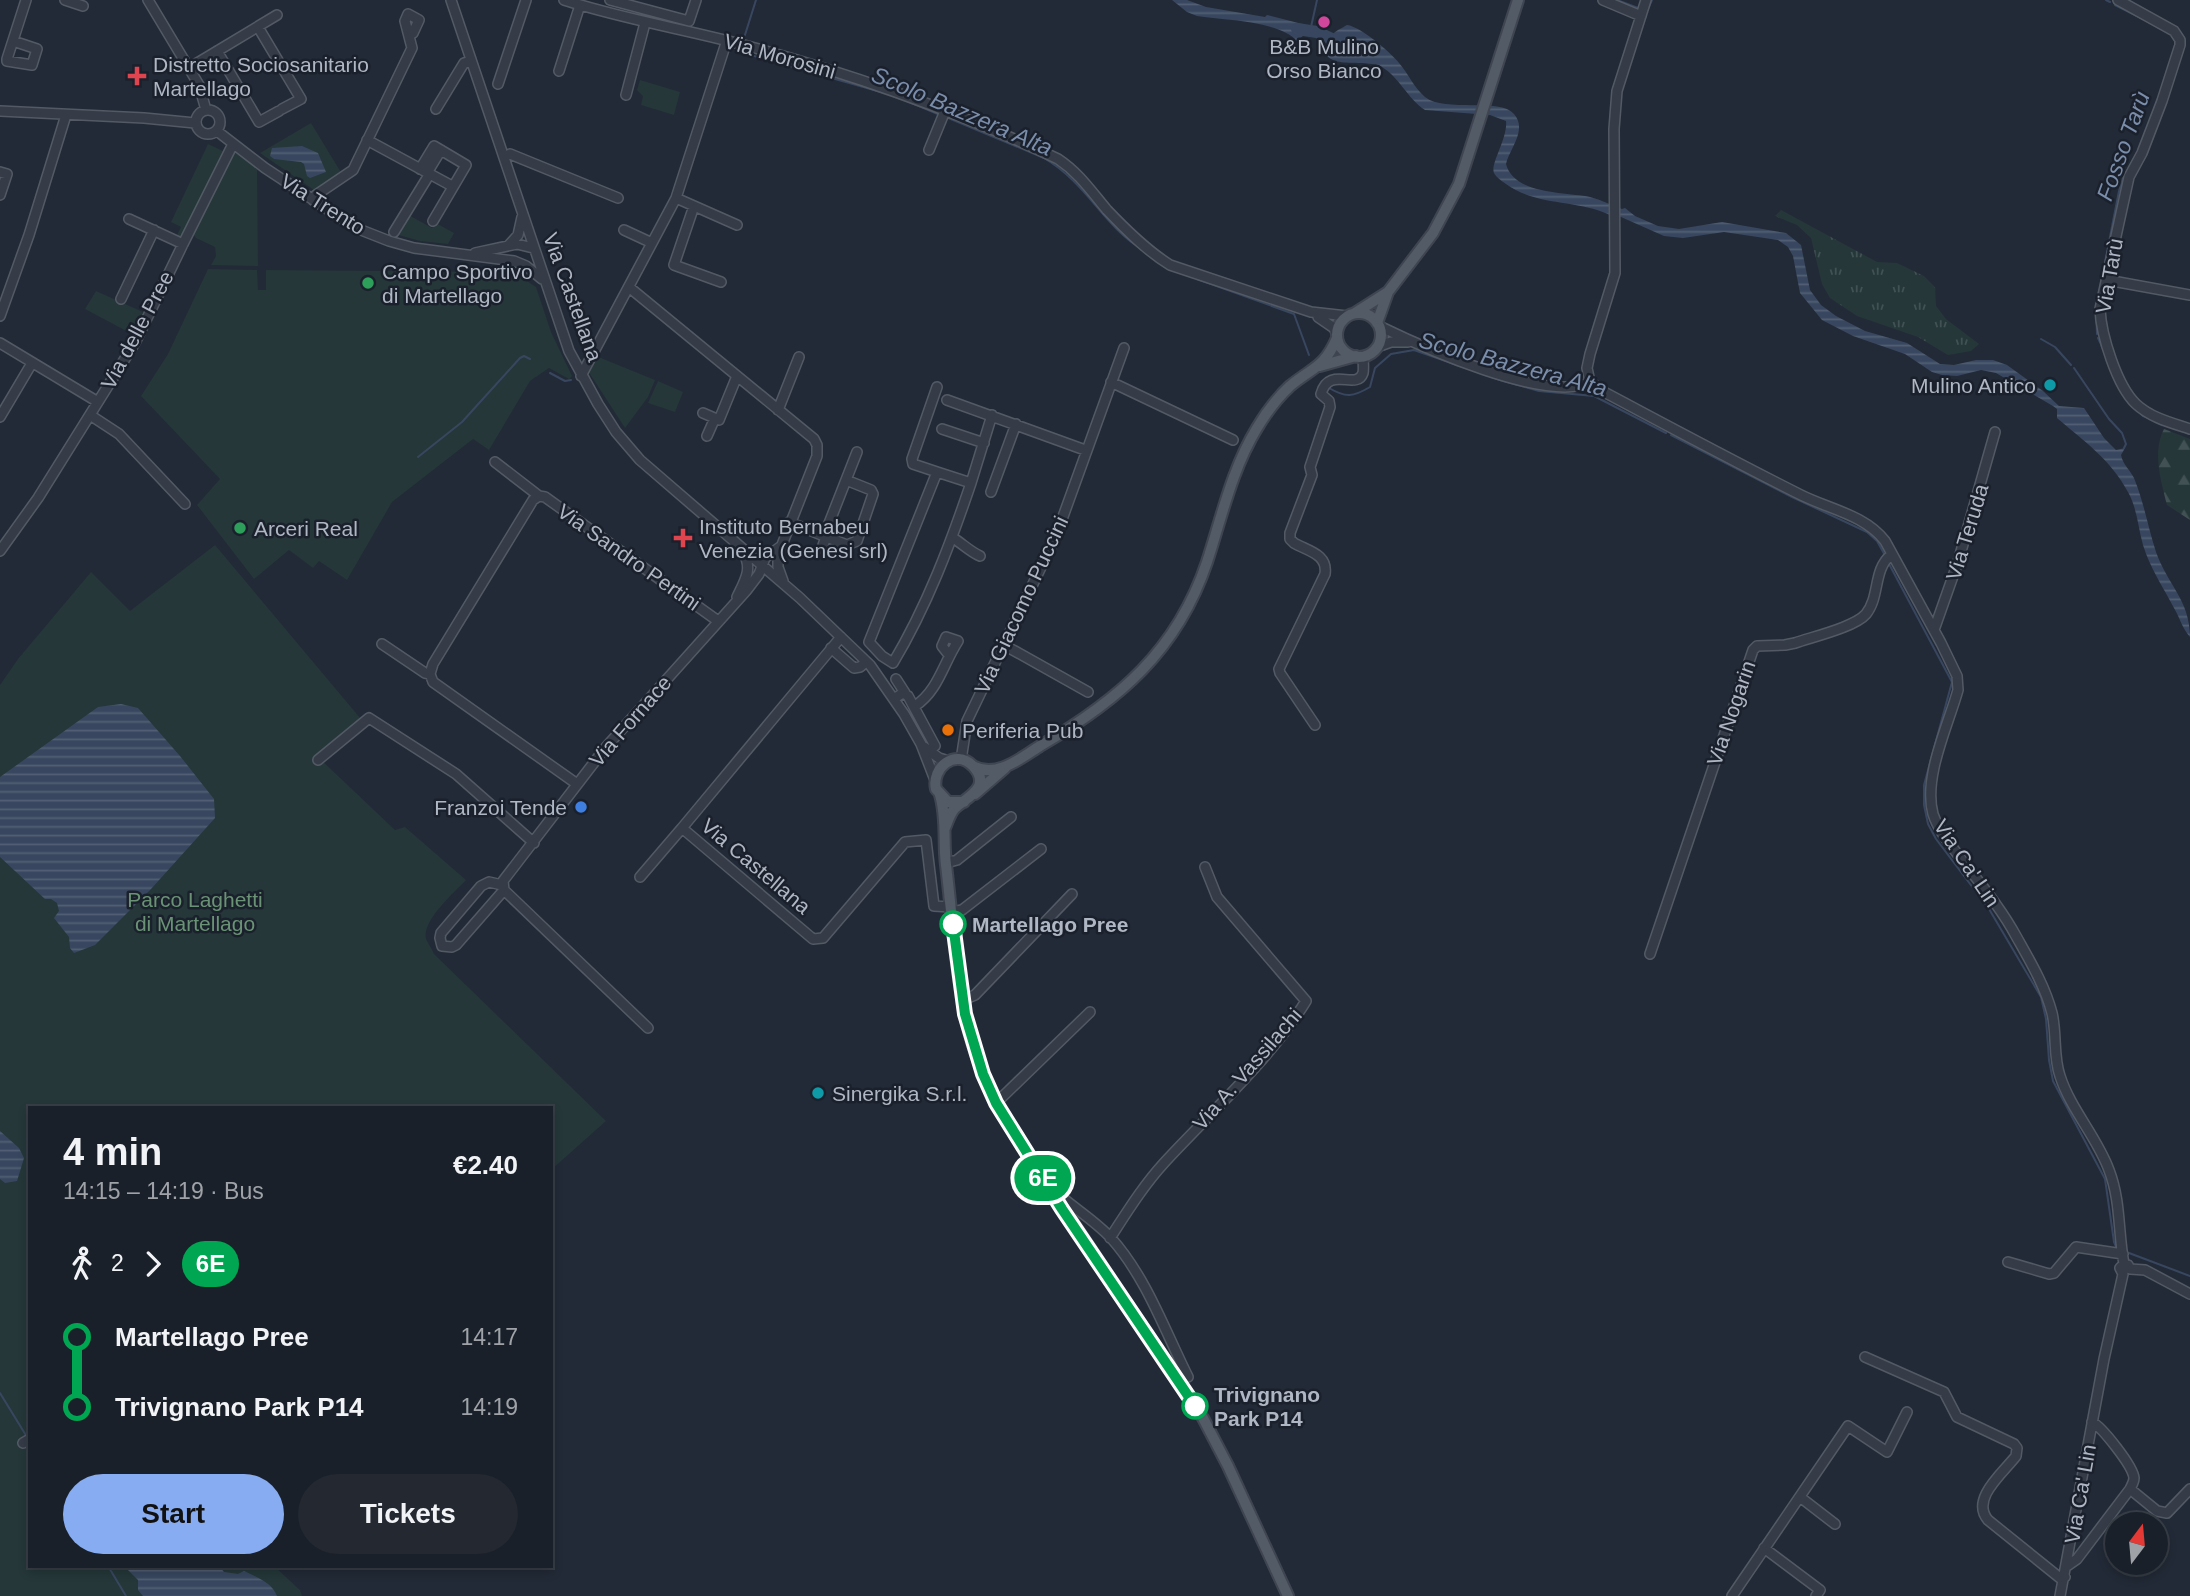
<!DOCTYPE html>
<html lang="en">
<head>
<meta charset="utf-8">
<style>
  body { margin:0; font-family:Helvetica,sans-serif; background:#232831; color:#f1f3f6; height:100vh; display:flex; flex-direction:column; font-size:26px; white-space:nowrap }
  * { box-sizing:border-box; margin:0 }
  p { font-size:23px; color:#9fa3a8 }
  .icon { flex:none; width:38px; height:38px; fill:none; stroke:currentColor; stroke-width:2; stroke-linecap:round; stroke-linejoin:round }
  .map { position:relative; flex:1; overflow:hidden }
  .drawer { position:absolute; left:28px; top:1106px; width:525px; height:462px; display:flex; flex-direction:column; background:#1a2029; border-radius:0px; box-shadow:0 4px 10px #0003,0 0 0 2px #383e46 }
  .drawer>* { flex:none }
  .badge { padding:0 14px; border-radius:23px; font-size:24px; line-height:46px }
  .needle { width:46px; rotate:16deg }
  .controls { position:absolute; left:2105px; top:1512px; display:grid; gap:14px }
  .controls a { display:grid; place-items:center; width:63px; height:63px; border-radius:50%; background:#1a2029; box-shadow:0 4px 10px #0003,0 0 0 2px #383e46; font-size:35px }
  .map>.badge { position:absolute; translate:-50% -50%; box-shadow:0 0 0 4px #fff }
  .legs { display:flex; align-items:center; gap:10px; height:77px; padding:0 35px; font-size:23px }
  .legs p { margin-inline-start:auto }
  .headline { display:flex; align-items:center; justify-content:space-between; height:119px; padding:0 35px }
  h1 { font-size:38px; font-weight:600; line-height:52px }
  .button { display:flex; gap:14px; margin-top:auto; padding:14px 35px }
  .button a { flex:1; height:80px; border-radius:42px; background:#88acf1; color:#111; font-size:28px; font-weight:600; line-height:80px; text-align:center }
  .button a+a { background:#232831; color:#f1f3f6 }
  ul { padding:0 35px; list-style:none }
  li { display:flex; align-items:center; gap:24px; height:70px; font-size:26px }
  li i { display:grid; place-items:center; width:10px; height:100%; margin:0 9px; background:currentColor }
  li i::after { content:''; width:18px; height:18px; margin:-9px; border:5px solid; border-radius:50%; background:#1a2029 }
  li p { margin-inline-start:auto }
  li:first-child i { background:linear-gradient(#0000 50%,currentColor 0) }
  li:last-child i { background:linear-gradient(currentColor 50%,#0000 0) }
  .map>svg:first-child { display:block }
  .grass { fill:url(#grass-tufts) }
  .forest { fill:url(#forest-firs) }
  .park { fill:#253739 }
  .water { fill:url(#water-rules) }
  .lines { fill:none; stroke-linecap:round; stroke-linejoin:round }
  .stream { stroke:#38475f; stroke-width:2 }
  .river { stroke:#38475f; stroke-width:12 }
  .minor-casing { stroke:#535a65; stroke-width:12 }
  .major-casing { stroke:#3f4551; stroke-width:14 }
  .minor { stroke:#353c47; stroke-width:9 }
  .major { stroke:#535b67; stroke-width:10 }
  .line-1-casing { stroke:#fff; stroke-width:16 }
  .line-1 { stroke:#00a651; stroke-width:10 }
  .hotel-dot { fill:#d1479c; stroke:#1b212c; stroke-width:2.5 }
  .health-dot { fill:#e0444e; stroke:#1b212c; stroke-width:2.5 }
  .leisure-dot { fill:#2e9e5b; stroke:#1b212c; stroke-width:2.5 }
  .culture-dot { fill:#0f9aa8; stroke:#1b212c; stroke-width:2.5 }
  .food-dot { fill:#e8710a; stroke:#1b212c; stroke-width:2.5 }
  .shop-dot { fill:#3f7fe0; stroke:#1b212c; stroke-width:2.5 }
  .stop-1-dot { fill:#fff; stroke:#00a651; stroke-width:3.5 }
  .labels { text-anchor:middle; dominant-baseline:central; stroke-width:5; stroke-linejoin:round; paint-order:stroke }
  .poi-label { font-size:21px; fill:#b0b7c4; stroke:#1b212c; text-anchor:start }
  .street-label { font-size:21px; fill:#b0b7c4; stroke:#1b212c }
  .park-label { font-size:21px; fill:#699374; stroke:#1b212c }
  .stop-label { font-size:21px; font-weight:bold; fill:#b0b7c4; stroke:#1b212c; text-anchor:start }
  .water-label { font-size:23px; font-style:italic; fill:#7a8daa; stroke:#1b212c }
</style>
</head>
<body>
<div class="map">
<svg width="2190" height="1596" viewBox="0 0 2190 1596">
  <defs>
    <pattern id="grass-tufts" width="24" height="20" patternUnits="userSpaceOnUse" patternTransform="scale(1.75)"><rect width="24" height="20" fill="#253739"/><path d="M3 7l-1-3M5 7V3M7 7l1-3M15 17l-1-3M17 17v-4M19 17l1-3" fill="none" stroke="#425254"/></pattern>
    <pattern id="forest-firs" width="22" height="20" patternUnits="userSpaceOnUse" patternTransform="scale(1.75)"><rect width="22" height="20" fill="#253739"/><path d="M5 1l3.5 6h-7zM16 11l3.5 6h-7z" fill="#425254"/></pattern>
    <pattern id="water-rules" width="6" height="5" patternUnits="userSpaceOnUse" patternTransform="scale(1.75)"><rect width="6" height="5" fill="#38475f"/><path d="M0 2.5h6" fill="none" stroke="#525f74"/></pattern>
  </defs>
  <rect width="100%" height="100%" fill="#222a37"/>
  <path class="grass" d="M 1781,210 L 1877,262 L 1897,263 L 1924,276 L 1935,287 L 1936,306 L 1946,319 L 1979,344 L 1971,351 L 1948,355 L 1918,337 L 1857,316 L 1830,298 L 1822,284 L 1811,238 L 1797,225 L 1775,216 Z"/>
  <path class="forest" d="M 2164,429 L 2190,439 L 2190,520 L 2167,505 C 2161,481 2152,452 2164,429 Z"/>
  <path class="park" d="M 640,80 L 680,92 L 674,115 L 641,105 L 643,96 L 637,90 Z
    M 311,123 L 342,174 L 319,190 L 314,190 L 260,153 Z
    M 208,144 L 223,151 L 180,238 L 176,237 L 181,227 L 171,222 Z
    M 234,150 L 257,168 L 258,266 L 211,265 L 216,256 L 215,247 L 196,238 L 193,234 Z
    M 407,214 L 432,228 L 436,223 L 454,233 L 448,244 L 420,241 L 395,234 Z
    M 208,269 L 257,270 L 258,290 L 266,290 L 266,270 L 513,272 L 536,287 L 551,332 L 572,376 L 569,379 L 549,368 L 530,381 L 489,450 L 473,439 L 392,502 L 347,580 L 319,561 L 313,568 L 289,550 L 254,579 L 197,505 L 220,479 L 141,396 L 168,354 Z
    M 96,291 L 143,312 L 132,334 L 85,309 Z
    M 596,356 L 655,380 L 648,397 L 625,428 L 588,371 Z
    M 658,381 L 683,392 L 675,412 L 648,403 Z
    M 215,545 L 361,719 L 317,756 L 395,830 L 405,827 L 466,880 C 454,893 422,920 426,939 C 428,943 432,949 434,954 L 606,1121 L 551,1170 L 551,1108 L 30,1108 L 30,1566 L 274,1566 L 300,1590 L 302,1596 L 0,1596 L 0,685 L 18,659 L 91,572 L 130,611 Z"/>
  <path class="water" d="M 1172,0 L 1187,0 L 1206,7 L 1265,17 L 1267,15 L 1314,27 L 1311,34 L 1304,35 L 1297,41 C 1280,21 1224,20 1197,16 L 1187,12 Z
    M 1347,25 C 1361,27 1389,51 1399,63 C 1408,73 1414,88 1425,97 C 1445,113 1500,97 1514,114 C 1528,130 1509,149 1506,164 C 1514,195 1566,192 1590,197 C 1601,200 1612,205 1622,209 L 1625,208 L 1635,216 L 1658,226 L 1679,229 L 1722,222 L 1786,233 L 1801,245 L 1810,290 L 1821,305 L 1836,316 L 1865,331 L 1907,343 L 1940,364 L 1954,365 L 1976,360 L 1993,360 L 2007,365 L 2043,391 L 2059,406 L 2084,408 L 2104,438 L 2116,450 L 2125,448 L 2121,455 C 2123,465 2130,470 2134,478 C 2144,503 2148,527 2156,552 C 2167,584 2190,600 2190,637 C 2182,628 2180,618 2174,608 C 2163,587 2150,568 2143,545 C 2138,527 2137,508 2128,492 C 2111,460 2084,441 2057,418 L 2057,409 L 2053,406 L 1996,373 L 1981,370 L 1957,376 L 1942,375 L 1932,372 L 1905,354 L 1853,336 L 1822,320 L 1800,293 L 1793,256 L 1788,247 L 1778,240 L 1724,232 L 1683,238 L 1664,236 L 1612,213 L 1610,215 C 1576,199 1538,207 1506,184 C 1503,182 1496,177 1494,173 C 1490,164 1508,138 1506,121 L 1490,115 L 1425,110 C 1407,98 1400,78 1382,67 C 1369,58 1324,71 1325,48 C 1326,35 1337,31 1347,25 Z
    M 302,146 L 318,153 L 326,172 L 310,178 L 307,176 L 304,164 L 301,162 L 274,159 L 270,156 L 272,148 Z
    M 121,704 L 138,708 L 180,756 L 214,799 L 215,818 L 151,889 L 95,945 L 74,953 L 70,948 L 69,937 L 54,918 L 59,911 L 57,903 L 51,899 L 45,899 L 0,857 L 0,777 L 98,707 Z
    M 0,1131 L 19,1148 L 24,1158 L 17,1181 L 5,1183 L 0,1179 Z
    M 124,1566 L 219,1566 L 224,1572 L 238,1574 L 244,1571 C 256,1577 272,1582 277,1596 L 143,1596 L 138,1590 L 138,1580 Z"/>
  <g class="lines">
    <path class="stream" d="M 1617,0 L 1638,8
      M 2106,0 L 2110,2
      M 2115,5 L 2155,25
      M 1647,11 L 1652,0
      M 1311,27 L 1317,0
      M 744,38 L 756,0
      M 741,50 L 740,52 L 888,94
      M 900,98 L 940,115
      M 946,117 L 1044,158 C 1088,184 1103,226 1143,250
      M 2151,118 L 2161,90
      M 1197,279 L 1294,314 L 1309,355
      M 2098,298 L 2119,191 L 2123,178 L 2136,155
      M 2096,310 L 2097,334
      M 2098,338 L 2105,353
      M 2041,339 L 2055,347 L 2071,365
      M 2074,368 L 2109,419 L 2122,433 L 2126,444 L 2124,448
      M 550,373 L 565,381 L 571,380
      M 1329,388 C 1346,398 1353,397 1370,387 L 1375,368 L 1391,354 L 1414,350 L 1500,380 L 1539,391 L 1594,396 L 1666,433
      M 2129,402 L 2143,416 L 2190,434
      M 1671,435 L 1792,497 L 1867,532 L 1877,541 L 1886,557
      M 418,457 L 462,422 L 520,358 L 524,356 L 530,359
      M 1888,562 L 1952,682 L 1924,785 L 1924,805 L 1928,824 L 1936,839 L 1989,909 L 2041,997 L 2046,1019 L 2049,1060 L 2053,1081 L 2105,1179 L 2114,1242 L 2117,1249
      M 2129,1253 L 2190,1276
      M 0,1393 L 27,1437
      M 108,1566 L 126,1596"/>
    <path class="river" d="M 1297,29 L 1317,32 L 1342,44"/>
    <defs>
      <path id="minor" d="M 65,0 L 83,6
        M 148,0 L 199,85 L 206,110
        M 451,0 L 569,351 L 598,404 L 616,432 L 640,460 L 800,598 L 870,665 L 904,714 L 921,744 L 935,780
        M 564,0 C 623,19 684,29 744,45 C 852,74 957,111 1058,159 C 1079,173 1091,191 1107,210 C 1126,230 1146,250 1170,265 L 1311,312 L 1347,316
        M 610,0 L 689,21 L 696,0
        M 1603,0 L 1641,16
        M 2118,0 L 2174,31 L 2180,40 L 2180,45 L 2162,101 L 2142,153 L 2129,177 L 2100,309 C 2101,335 2117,386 2136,404 C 2151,418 2172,423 2190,429
        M 258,27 L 301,99 L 282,109
        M 13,41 L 37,49 L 32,65 L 7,61 L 7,59 L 26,0
        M 217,51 L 259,122 L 279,111
        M 189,68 L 277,15
        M 559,71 L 580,5
        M 498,84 L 526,0
        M 626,95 L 645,23
        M 436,109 L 464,63 L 471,61
        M196 122a12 12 0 1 1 24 0a12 12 0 1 1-24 0Z
        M 0,111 L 144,118 L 195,123
        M 217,131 L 265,168 L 356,228 L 389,241 L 414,248 L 514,261 L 526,266 L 542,279
        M 367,140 L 452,186
        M 929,150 L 945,111
        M 510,154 L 618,198
        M 420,169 L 434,146 L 466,165 L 433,221
        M 0,172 L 7,174 L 0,195
        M 427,173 L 441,150
        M 676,198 L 737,225
        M 313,200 L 316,195 L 353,170 L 412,48 L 405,21 L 408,14 L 419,20 L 413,33 L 410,35
        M 694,206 L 674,265 L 721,282
        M 624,230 L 652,243
        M 394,232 L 429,175
        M 183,244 L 233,144
        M 509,245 L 518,235 L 522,217
        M 475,253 L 517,244 L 533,248
        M 2107,280 L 2190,295
        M 630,288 L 814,439 L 817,445 L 817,456 L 778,555 L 778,567 L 783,581
        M 121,299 L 154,230
        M 0,316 L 29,235 L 66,115
        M 1318,317 L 1334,328 L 1337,335
        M 1379,326 C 1420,346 1548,404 1590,382
        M 0,343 L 98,402
        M 1377,347 L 1391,342 L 1408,342
        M 581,376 L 676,198 L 727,40
        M 1111,382 L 1233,440
        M 1590,382 L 1604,392 C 1670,427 1735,462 1801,495 C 1829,509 1865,515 1885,541 L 1941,643 L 1957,676 L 1958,690 C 1948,726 1923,777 1933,814 C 1939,833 1953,847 1964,863 C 1983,886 2002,910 2016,936 C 2030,961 2045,986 2052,1013 C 2057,1034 2053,1056 2060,1076 C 2071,1110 2097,1137 2109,1170 C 2121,1201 2118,1233 2124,1264
        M 1590,382 L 1587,368 L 1590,354 L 1615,273 L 1614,129 L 1617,91 L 1646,0
        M 937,387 L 912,459 L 913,464 L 937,472
        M 947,400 L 1085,450
        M 778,410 L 799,357
        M 703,413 L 719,420 L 737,376
        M 90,415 L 119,434 L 185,504
        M 0,417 L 32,363
        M 942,429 L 984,443
        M 707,436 L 715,418
        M 495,462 L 539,496
        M 937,472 L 971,483 C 950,545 927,606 893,663 L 882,656 L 869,642 Z
        M 971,483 L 992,415
        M 991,492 L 1016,424
        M 789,522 L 824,536 L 857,452
        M 824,536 L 847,545 L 857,541 L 873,494 L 871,490 L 846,480
        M 953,538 C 963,544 969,551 980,556
        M 822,548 L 826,537
        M 0,551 L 38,498 L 136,341 L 183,244 L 129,219
        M 737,597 C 745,580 753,569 743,552
        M 1934,630 L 1958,562 L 1995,432
        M 841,637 L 682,828 L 813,939 L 823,938 L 905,842 L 926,840 L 934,906 L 951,907
        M 382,644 L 425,673 L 430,674
        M 1004,645 L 1088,692
        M 831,648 L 854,668 L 860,667 L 865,663
        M 896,679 L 905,693
        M 895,698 L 903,693 L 908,696 L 935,746
        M 915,706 C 938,691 943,664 958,641 L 946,637 L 942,646 L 949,655
        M 1315,725 L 1280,673 L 1279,669 L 1325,574 C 1328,554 1308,551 1294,543 L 1290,539 L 1290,533 L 1312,475 L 1310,467 L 1330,407 L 1329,401 L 1321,394 C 1329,365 1357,391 1363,373 C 1364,369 1363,361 1363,356
        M 924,747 L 939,758 L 949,761
        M 318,760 L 369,718 L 456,774 L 534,843
        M 961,760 L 967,721 L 1056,536 L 1124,348
        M 577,784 L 433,682 L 430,674 L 433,664 L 533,500 L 539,496 L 545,497 L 718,621
        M 946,863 L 957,860 L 1011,817
        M 640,877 L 682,828
        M 502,885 L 489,882 L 481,886 L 441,933 L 440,938 L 442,946 L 452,947 L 456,945 L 504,890
        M 952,912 L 962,910 L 1041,849
        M 1650,954 L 1753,650 L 1757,646 L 1785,645 L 1795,643 C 1812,637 1855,627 1866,614 C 1880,597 1873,569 1891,555
        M 963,1000 L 975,995 L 1072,894
        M 648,1028 L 504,890 L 503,881 L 606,747 L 746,591 L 759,574 L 765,558 L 780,547
        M 996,1103 L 1090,1012
        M 1057,1200 L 1064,1199 C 1080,1212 1097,1223 1111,1238 C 1146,1277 1165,1331 1188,1377
        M 1110,1238 C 1127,1212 1143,1186 1164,1163 C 1212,1111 1268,1062 1306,1001 L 1217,897 L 1205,867
        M 2008,1262 L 2049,1274 L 2054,1273 L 2076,1247 L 2123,1254
        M 1865,1357 L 1944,1392 L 1957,1417 L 2014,1444 L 2017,1448 L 2016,1456 C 2003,1473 1970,1499 1988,1520 L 2060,1578 L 2065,1577
        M 23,1443 L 30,1439
        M 2130,1489 L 2157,1511 L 2167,1513 L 2190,1489
        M 1800,1497 L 1835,1524
        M 1764,1548 L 1820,1590 L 1816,1596
        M 2067,1566 L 2077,1559 L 2130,1489 C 2132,1485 2134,1482 2134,1478 C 2133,1466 2102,1427 2092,1422
        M 1732,1596 L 1848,1426 L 1887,1452 L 1907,1412
        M 2060,1596 L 2104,1359 L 2123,1274 L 2120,1268 L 2124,1264 L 2128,1265 L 2130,1269 L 2145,1270 L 2190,1294"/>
      <path id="major" d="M 1355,313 L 1388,292
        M1337 335a22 22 0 1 1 44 0a22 22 0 1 1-44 0Z
        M 1377,323 L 1388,292 L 1433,233 L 1459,184 L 1518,0
        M 1320,366 L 1356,356
        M 973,766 C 996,779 1021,758 1040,746 C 1119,700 1177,651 1207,562 C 1222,516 1232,469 1257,428 C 1266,413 1277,398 1290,386 C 1313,367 1324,368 1337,338
        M 975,794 L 1005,768
        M 940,795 C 947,818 943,842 946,865 C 952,914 955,966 965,1015 C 974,1059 993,1100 1017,1138 L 1203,1418 L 1228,1466 L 1288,1596
        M 945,828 C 948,821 950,813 955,808 C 966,798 993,787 973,766 C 955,748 931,768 936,789 L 948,802 L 964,802"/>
    </defs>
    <use href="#minor" class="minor-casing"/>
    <use href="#major" class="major-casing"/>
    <use href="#minor" class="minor"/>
    <use href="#major" class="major"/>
  </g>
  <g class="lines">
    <defs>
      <path id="line-1" d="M 953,924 L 965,1014 L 983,1074 L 996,1103 L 1062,1209 L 1195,1406"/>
    </defs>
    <use href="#line-1" class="line-1-casing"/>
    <use href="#line-1" class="line-1"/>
  </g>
  <circle class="hotel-dot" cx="1324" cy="22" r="7"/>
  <g class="health-dot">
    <path d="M133.5 65.5h7v7h7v7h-7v7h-7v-7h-7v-7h7z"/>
    <path d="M679.5 527.5h7v7h7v7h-7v7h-7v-7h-7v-7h7z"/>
  </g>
  <g class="leisure-dot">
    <circle cx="368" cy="283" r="7"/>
    <circle cx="240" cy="528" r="7"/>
  </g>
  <g class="culture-dot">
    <circle cx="2050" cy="385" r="7"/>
    <circle cx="818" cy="1093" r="7"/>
  </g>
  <circle class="food-dot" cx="948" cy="730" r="7"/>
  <circle class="shop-dot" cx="581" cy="807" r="7"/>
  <g class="stop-1-dot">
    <circle cx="953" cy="924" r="12"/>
    <circle cx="1195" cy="1406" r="12"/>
  </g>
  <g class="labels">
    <g class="poi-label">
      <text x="1324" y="46" text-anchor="middle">B&amp;B Mulino<tspan x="1324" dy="24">Orso Bianco</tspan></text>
      <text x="153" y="64">Distretto Sociosanitario<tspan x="153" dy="24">Martellago</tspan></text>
      <text x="382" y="271">Campo Sportivo<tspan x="382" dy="24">di Martellago</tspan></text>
      <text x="2036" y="385" text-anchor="end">Mulino Antico</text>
      <text x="699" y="526">Instituto Bernabeu<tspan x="699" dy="24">Venezia (Genesi srl)</tspan></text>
      <text x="254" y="528">Arceri Real</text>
      <text x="962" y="730">Periferia Pub</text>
      <text x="567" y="807" text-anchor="end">Franzoi Tende</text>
      <text x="832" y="1093">Sinergika S.r.l.</text>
    </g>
    <g class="street-label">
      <text transform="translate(780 56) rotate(16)">Via Morosini</text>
      <text transform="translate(323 204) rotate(32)">Via Trento</text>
      <text transform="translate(2109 276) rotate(-80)">Via Tarù</text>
      <text transform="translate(573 297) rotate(70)">Via Castellana</text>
      <text transform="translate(137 330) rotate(-62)">Via delle Pree</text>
      <text transform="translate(1967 532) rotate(-73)">Via Teruda</text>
      <text transform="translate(629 557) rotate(35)">Via Sandro Pertini</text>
      <text transform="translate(1021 605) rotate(-65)">Via Giacomo Puccini</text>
      <text transform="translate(1731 713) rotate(-71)">Via Nogarin</text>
      <text transform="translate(630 721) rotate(-49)">Via Fornace</text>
      <text transform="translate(1967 863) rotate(56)">Via Ca' Lin</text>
      <text transform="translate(756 866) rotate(40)">Via Castellana</text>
      <text transform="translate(1247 1069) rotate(-49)">Via A. Vassilachi</text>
      <text transform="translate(2080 1494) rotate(-80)">Via Ca' Lin</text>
    </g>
    <g class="park-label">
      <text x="195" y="899">Parco Laghetti<tspan x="195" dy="24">di Martellago</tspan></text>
    </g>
    <g class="stop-label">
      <text x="972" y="924">Martellago Pree</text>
      <text x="1214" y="1394">Trivignano<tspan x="1214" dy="24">Park P14</tspan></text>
    </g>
    <g class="water-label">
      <text transform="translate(962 111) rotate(23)">Scolo Bazzera Alta</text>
      <text transform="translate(2123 146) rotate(-70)">Fosso Tarù</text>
      <text transform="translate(1513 364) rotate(15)">Scolo Bazzera Alta</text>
    </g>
  </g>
</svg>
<div class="controls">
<a><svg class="needle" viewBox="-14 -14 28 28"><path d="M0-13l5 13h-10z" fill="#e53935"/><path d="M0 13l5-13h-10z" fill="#9fa3a8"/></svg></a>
</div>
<b class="badge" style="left:1043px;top:1178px;background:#00a651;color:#fff">6E</b>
<section class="drawer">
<div class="headline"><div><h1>4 min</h1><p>14:15 – 14:19 · Bus</p></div><b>€2.40</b></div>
<div class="legs"><svg class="icon" aria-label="walk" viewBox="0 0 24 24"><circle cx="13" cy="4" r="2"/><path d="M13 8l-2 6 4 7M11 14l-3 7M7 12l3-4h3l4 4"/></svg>2<svg class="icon" aria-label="forward" viewBox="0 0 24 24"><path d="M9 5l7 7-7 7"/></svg><b class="badge" style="background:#00a651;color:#fff">6E</b></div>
<ul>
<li><i style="color:#00a651"></i><b>Martellago Pree</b><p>14:17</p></li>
<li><i style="color:#00a651"></i><b>Trivignano Park P14</b><p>14:19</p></li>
</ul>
<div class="button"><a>Start</a><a>Tickets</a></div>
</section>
</div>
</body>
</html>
